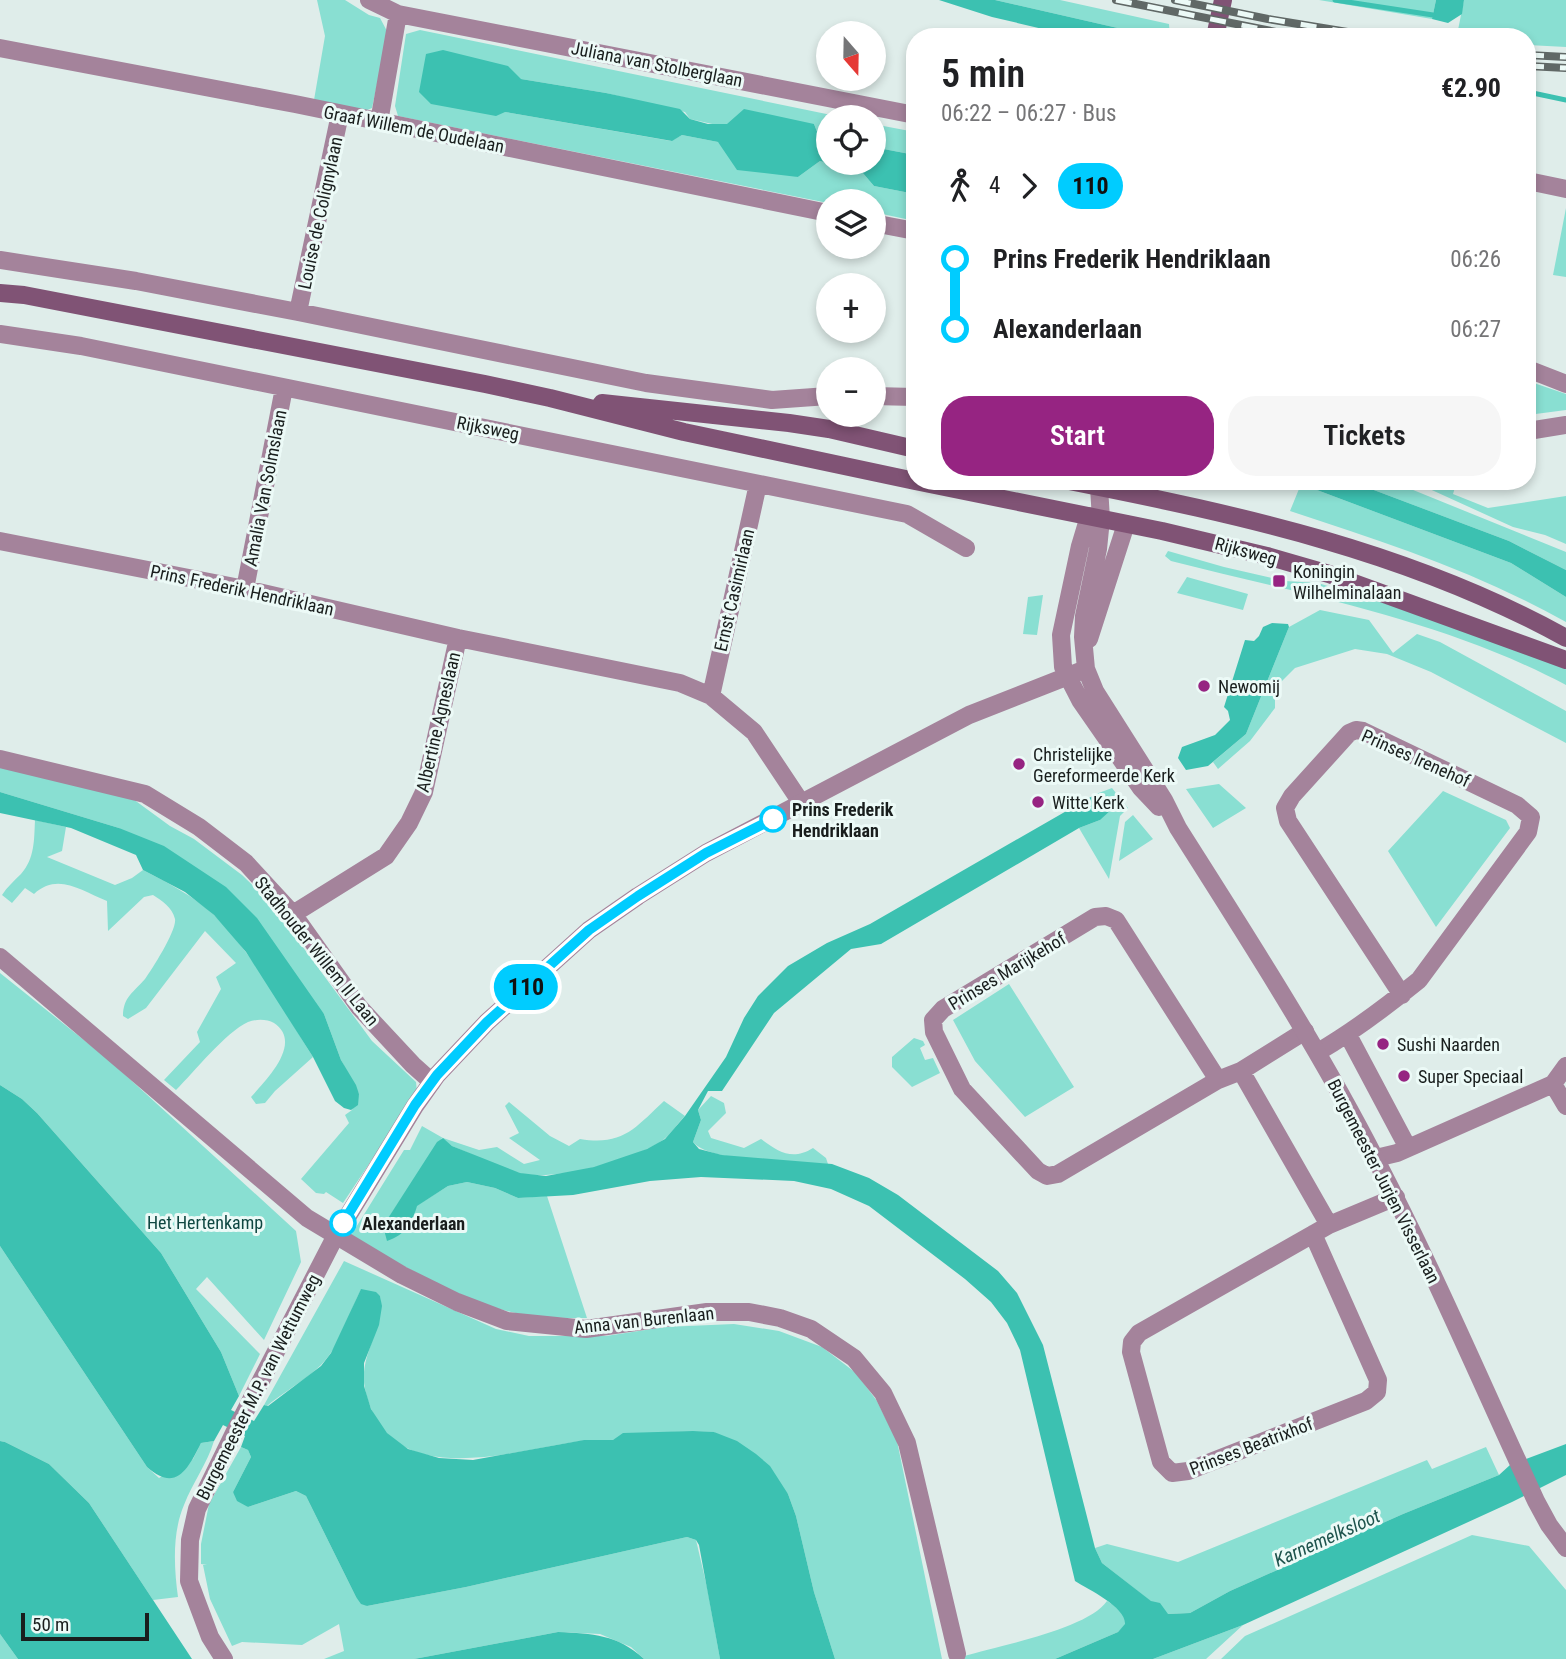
<!DOCTYPE html>
<html lang="en">
<head>
<meta charset="utf-8">
<style>
  body { margin:0; font-family:"Roboto Condensed",sans-serif; background:#f6f6f6; color:#202124; height:100vh; display:flex; flex-direction:column; font-size:26px; white-space:nowrap }
  * { box-sizing:border-box; margin:0 }
  p { font-size:23px; color:#757577 }
  .icon { flex:none; width:38px; height:38px; fill:none; stroke:currentColor; stroke-width:2; stroke-linecap:round; stroke-linejoin:round }
  .map { position:relative; flex:1; overflow:hidden }
  .details { position:absolute; left:906px; top:28px; width:630px; height:462px; display:flex; flex-direction:column; background:#fff; border-radius:28px; box-shadow:0 4px 10px #0003 }
  .details>* { flex:none }
  .badge { padding:0 14px; border-radius:23px; font-size:24px; line-height:46px }
  .needle { width:46px; rotate:160deg }
  .tools { position:absolute; left:816px; top:21px; display:grid; gap:14px }
  .tools a { display:grid; place-items:center; width:70px; height:70px; border-radius:50%; background:#fff; box-shadow:0 4px 10px #0003; font-size:35px }
  .scale { position:absolute; left:21px; bottom:18px; width:128px; box-sizing:border-box; padding-left:7px; border:4px solid #191e1d; border-top:0; font-size:19px; line-height:24px; white-space:nowrap; color:#191e1d; -webkit-text-stroke:5px #ecfaf7; paint-order:stroke }
  .map>.badge { position:absolute; translate:-50% -50%; box-shadow:0 0 0 4px #fff }
  .legs { display:flex; align-items:center; gap:10px; height:77px; padding:0 35px; font-size:23px }
  .legs p { margin-inline-start:auto }
  .overview { display:flex; align-items:center; justify-content:space-between; height:119px; padding:0 35px }
  h1 { font-size:38px; font-weight:600; line-height:52px }
  .cta { display:flex; gap:14px; margin-top:auto; padding:14px 35px }
  .cta a { flex:1; height:80px; border-radius:28px; background:#962482; color:#fff; font-size:28px; font-weight:600; line-height:80px; text-align:center }
  .cta a+a { background:#f6f6f6; color:#202124 }
  ul { padding:0 35px; list-style:none }
  li { display:flex; align-items:center; gap:24px; height:70px; font-size:26px }
  li i { display:grid; place-items:center; width:10px; height:100%; margin:0 9px; background:currentColor }
  li i::after { content:''; width:18px; height:18px; margin:-9px; border:5px solid; border-radius:50%; background:#fff }
  li p { margin-inline-start:auto }
  li:first-child i { background:linear-gradient(#0000 50%,currentColor 0) }
  li:last-child i { background:linear-gradient(currentColor 50%,#0000 0) }
  .map>svg:first-child { display:block }
  .green { fill:#89dfd2 }
  .water { fill:#3cc1b1 }
  .lines { fill:none; stroke-linecap:round; stroke-linejoin:round }
  .stream { stroke:#3cc1b1; stroke-width:5 }
  .minor { stroke:#a4839b; stroke-width:18 }
  .tertiary { stroke:#a4839b; stroke-width:18 }
  .secondary { stroke:#805375; stroke-width:18 }
  .rail-casing { stroke:#606866; stroke-width:8 }
  .rail { stroke:#ecfaf7; stroke-width:5; stroke-dasharray:16; stroke-linecap:butt }
  .line-1-casing { stroke:#fff; stroke-width:16 }
  .line-1 { stroke:#0cf; stroke-width:10 }
  .poi-dot { fill:#962482; stroke:#ecfaf7; stroke-width:2.5 }
  .stop-1-dot { fill:#fff; stroke:#0cf; stroke-width:3.5 }
  .labels { text-anchor:middle; dominant-baseline:central; stroke-width:6; stroke-linejoin:round; paint-order:stroke }
  .street-label { font-size:18px; fill:#191e1d; stroke:#ecfaf7 }
  .poi-label { font-size:18px; fill:#191e1d; stroke:#ecfaf7; text-anchor:start }
  .stop-label { font-size:18px; font-weight:bold; fill:#191e1d; stroke:#ecfaf7; text-anchor:start }
  .park-label { font-size:18px; fill:#0e4741; stroke:#ecfaf7 }
  .water-label { font-size:19px; font-style:italic; fill:#1d534c; stroke:#ecfaf7 }
</style>
</head>
<body>
<div class="map">
<svg width="1566" height="1659" viewBox="0 0 1566 1659">
  <rect width="100%" height="100%" fill="#dfedea"/>
  <path class="green" d="M 317,0 L 345,0 L 369,15 L 380,18 L 388,33 L 372,108 L 365,111 L 314,100 L 325,36 Z
    M 995,0 L 1060,0 L 1169,24 L 1170,37 L 1157,37 Z
    M 1319,0 L 1436,0 L 1432,19 Z
    M 1464,0 L 1566,0 L 1566,47 L 1528,45 L 1528,37 L 1468,37 L 1457,35 Z
    M 420,30 L 841,117 L 828,117 L 828,148 L 823,147 L 814,124 L 721,126 L 690,119 L 685,112 L 606,93 L 521,79 L 505,112 L 671,141 L 682,135 L 718,142 L 798,177 L 820,161 L 862,172 L 874,186 L 915,194 L 915,221 L 873,212 L 873,201 L 828,201 L 828,203 L 398,116 L 395,106 L 406,34 Z
    M 873,124 L 915,132 L 915,155 L 873,147 Z
    M 1566,208 L 1566,277 L 1553,275 Z
    M 1528,381 L 1566,394 L 1566,410 L 1528,415 Z
    M 1350,481 L 1391,481 L 1566,552 L 1566,570 L 1509,541 Z
    M 1412,481 L 1457,481 L 1453,494 L 1488,508 L 1566,496 L 1566,544 L 1545,535 L 1513,527 Z
    M 1301,484 L 1511,563 L 1566,597 L 1566,622 C 1479,573 1385,542 1290,511 Z
    M 1168,551 L 1224,567 L 1285,581 L 1318,583 L 1482,633 L 1566,667 L 1566,685 C 1443,620 1305,595 1171,561 L 1165,556 Z
    M 1187,577 L 1248,594 L 1243,610 L 1177,593 Z
    M 1043,595 L 1037,635 L 1023,634 L 1028,597 Z
    M 1320,610 L 1369,620 L 1393,653 L 1417,634 L 1440,642 L 1566,711 L 1566,743 L 1431,672 L 1387,654 L 1355,649 L 1295,668 L 1275,688 L 1275,708 L 1250,741 L 1218,769 L 1213,762 L 1246,734 L 1289,627 Z
    M 0,767 L 133,799 L 170,826 L 194,839 L 242,875 L 269,901 L 372,1041 L 416,1082 L 417,1092 L 343,1203 L 326,1192 L 324,1194 L 316,1193 L 301,1179 L 349,1123 L 345,1115 L 352,1110 L 359,1094 L 341,1060 L 324,1014 L 119,828 L 0,792 Z
    M 1219,784 L 1246,808 L 1213,828 L 1186,789 Z
    M 1112,788 L 1128,808 L 1120,816 L 1109,879 L 1079,828 L 1100,820 L 1109,796 L 1096,794 Z
    M 1443,791 L 1506,820 L 1510,828 L 1436,927 L 1388,851 Z
    M 1133,815 L 1153,839 L 1119,861 L 1125,822 Z
    M 35,820 L 66,827 L 62,851 L 47,857 L 115,885 L 132,878 L 143,870 C 168,883 194,896 215,916 C 255,956 283,1010 313,1057 L 275,1091 L 265,1103 L 256,1104 L 251,1097 C 265,1081 304,1043 274,1023 C 267,1019 256,1019 248,1022 C 226,1032 194,1072 176,1090 L 164,1080 L 200,1042 L 197,1032 L 221,989 L 216,977 L 236,963 L 205,931 L 146,1008 L 128,1019 L 123,1016 C 123,997 134,992 145,979 C 152,969 177,930 175,919 C 172,907 162,901 153,895 L 144,897 L 108,931 L 107,901 C 81,891 58,872 34,894 L 25,888 L 12,903 L 2,895 C 7,887 14,881 21,874 C 35,858 34,840 35,820 Z
    M 0,973 L 109,1060 L 296,1231 L 301,1262 L 264,1340 L 207,1277 L 196,1289 L 260,1354 L 239,1396 L 221,1352 L 161,1253 L 37,1113 L 22,1099 L 0,1085 Z
    M 1009,984 L 1074,1087 L 1025,1117 L 975,1061 L 953,1020 Z
    M 914,1038 L 923,1041 L 925,1045 L 920,1048 L 925,1060 L 933,1058 L 940,1073 L 912,1087 L 892,1067 L 892,1057 Z
    M 711,1096 L 724,1103 L 726,1113 L 708,1131 L 711,1138 L 744,1148 L 761,1139 C 779,1152 792,1161 813,1148 L 826,1158 L 828,1164 C 799,1162 710,1163 693,1142 L 701,1120 L 698,1110 Z
    M 664,1101 L 685,1116 C 678,1123 671,1134 663,1140 C 633,1161 559,1180 523,1174 C 499,1169 475,1155 452,1146 L 442,1138 L 383,1226 L 413,1219 L 416,1206 L 448,1186 L 467,1182 L 495,1188 L 518,1198 L 547,1196 L 587,1318 C 561,1318 536,1318 511,1312 C 456,1300 401,1263 350,1237 L 404,1150 L 410,1150 L 422,1126 L 443,1138 L 479,1150 L 497,1147 L 524,1164 L 540,1160 L 509,1138 L 519,1133 L 505,1106 L 509,1102 L 550,1136 L 569,1146 L 580,1139 C 623,1146 635,1128 664,1101 Z
    M 0,1246 L 147,1467 L 159,1478 L 193,1459 L 201,1443 L 214,1441 C 207,1464 193,1482 184,1505 C 172,1533 174,1568 178,1597 L 153,1600 L 89,1503 L 49,1464 L 5,1442 L 0,1441 Z
    M 344,1261 L 496,1329 L 529,1336 L 606,1336 L 665,1327 L 734,1324 L 779,1331 L 822,1347 L 856,1373 L 877,1401 L 897,1441 L 942,1659 L 835,1659 L 814,1592 L 796,1516 L 788,1494 L 714,1432 C 693,1431 671,1431 650,1434 C 637,1435 625,1439 613,1440 C 602,1441 591,1439 581,1441 C 508,1451 388,1494 365,1389 C 358,1356 385,1329 380,1296 L 361,1290 C 350,1310 344,1335 330,1354 C 316,1375 287,1389 267,1406 L 264,1405 Z
    M 241,1447 L 248,1450 L 251,1457 L 233,1492 L 248,1507 L 296,1491 L 306,1496 L 356,1597 L 367,1606 L 466,1587 L 687,1537 L 696,1540 L 707,1587 L 720,1659 L 644,1659 L 631,1647 L 600,1634 L 558,1632 L 414,1659 L 324,1659 L 344,1651 L 339,1624 L 302,1645 L 242,1642 L 232,1646 L 210,1599 L 203,1565 L 207,1565 L 201,1564 L 201,1544 L 209,1504 Z
    M 1486,1447 L 1499,1475 L 1403,1514 L 1230,1591 L 1190,1613 L 1167,1614 L 1102,1563 L 1095,1548 L 1107,1544 L 1178,1562 L 1427,1460 L 1432,1469 Z
    M 1472,1535 L 1529,1546 L 1566,1590 L 1566,1659 L 1221,1659 L 1245,1636 Z
    M 1107,1601 C 1116,1607 1126,1612 1126,1624 L 1118,1632 L 1055,1659 L 962,1659 L 964,1656 C 998,1646 1088,1629 1107,1601 Z
    M 1243,1625 L 1206,1659 L 1153,1659 Z
    M 0,1634 L 18,1659 L 0,1659 Z"/>
  <path class="water" d="M 939,0 L 995,0 L 1157,37 L 1077,37 L 992,17 Z
    M 1436,0 L 1464,0 L 1462,14 L 1448,23 L 1432,19 Z
    M 443,50 L 508,66 L 521,79 L 606,93 L 680,109 L 690,119 L 708,124 L 727,124 L 744,109 L 814,124 L 823,147 L 828,148 L 828,163 L 873,163 L 873,147 L 915,155 L 915,194 L 874,186 L 862,172 L 820,161 L 798,177 L 737,170 L 718,142 L 682,135 L 672,141 L 505,112 L 496,116 L 431,104 L 419,92 L 426,54 Z
    M 1301,481 L 1350,481 L 1509,541 L 1566,570 L 1566,597 L 1511,563 L 1301,484 Z
    M 1272,623 L 1288,624 L 1289,627 L 1246,734 L 1208,766 L 1186,770 L 1178,758 L 1182,747 L 1215,735 L 1230,720 L 1228,711 L 1224,707 L 1245,640 L 1254,641 L 1259,636 L 1263,627 Z
    M 0,792 L 119,828 L 164,846 L 226,887 L 257,918 L 324,1014 L 341,1060 L 356,1085 L 359,1094 L 358,1105 L 351,1110 L 344,1108 L 335,1101 L 313,1057 L 246,952 L 214,915 L 185,892 L 143,870 L 136,855 L 71,828 L 0,813 Z
    M 1096,794 L 1109,796 L 1112,809 L 1100,820 L 1079,828 L 881,944 L 851,949 L 774,1013 L 722,1091 L 708,1091 L 698,1110 L 701,1120 L 693,1142 L 699,1149 L 722,1155 L 832,1164 L 869,1178 L 898,1195 L 998,1271 L 1017,1293 L 1043,1345 L 1095,1548 L 1102,1563 L 1151,1601 L 1160,1603 L 1168,1614 L 1190,1613 L 1230,1591 L 1403,1514 L 1499,1475 L 1510,1465 L 1566,1444 L 1566,1475 L 1512,1502 L 1243,1625 L 1153,1659 L 1055,1659 L 1118,1632 L 1125,1624 C 1126,1607 1089,1590 1075,1581 L 1020,1350 L 1007,1323 L 991,1302 L 965,1279 L 869,1206 L 831,1189 L 794,1181 L 701,1177 L 650,1181 L 573,1195 L 518,1198 L 495,1188 L 467,1182 L 448,1186 L 417,1206 C 412,1223 405,1235 387,1241 L 383,1226 L 437,1142 L 443,1138 L 452,1146 L 520,1173 L 546,1176 L 594,1167 L 647,1149 L 665,1139 L 685,1116 L 726,1057 L 744,1018 L 758,996 L 788,966 L 827,943 L 870,924 Z
    M 0,1085 L 22,1099 L 37,1113 L 161,1253 L 221,1352 L 239,1396 L 231,1410 L 254,1421 L 264,1405 L 268,1406 L 321,1366 L 331,1353 L 361,1289 L 376,1292 L 380,1296 L 382,1306 L 379,1325 L 364,1363 L 364,1386 L 371,1409 L 387,1433 L 408,1449 L 439,1458 L 473,1460 L 584,1440 L 613,1440 L 623,1433 L 693,1431 L 714,1432 L 737,1441 L 756,1454 L 770,1466 L 788,1494 L 796,1516 L 814,1592 L 835,1659 L 720,1659 L 699,1545 L 696,1540 L 687,1537 L 466,1587 L 367,1606 L 361,1604 L 356,1597 L 306,1496 L 296,1491 L 248,1507 L 237,1501 L 233,1492 L 251,1457 L 248,1450 L 241,1447 L 245,1436 L 223,1425 L 214,1441 L 201,1443 C 188,1469 176,1493 147,1467 L 0,1246 Z
    M 0,1441 L 5,1442 L 49,1464 L 89,1503 L 192,1659 L 18,1659 L 0,1634 Z
    M 558,1632 C 593,1634 617,1634 644,1659 L 414,1659 Z"/>
  <g class="lines">
    <path class="stream" d="M 1335,0 L 1433,15
      M 1528,92 L 1566,100"/>
    <path class="minor" d="M 369,0 L 398,14 L 915,115
      M 0,48 L 295,104 L 828,213
      M 379,122 L 398,14
      M 1528,181 L 1566,189
      M 873,223 L 915,231
      M 0,260 L 136,281 L 298,312 L 646,383 L 772,400 L 828,396
      M 298,312 L 340,114
      M 0,334 L 81,346 L 907,514 L 966,548
      M 1528,369 L 1566,384
      M 873,396 L 915,397
      M 1528,431 L 1566,425
      M 0,541 L 245,589 L 458,638 L 680,683 L 711,696 L 754,732 L 802,804
      M 245,589 L 284,388
      M 711,696 L 758,484
      M 0,759 L 145,794 L 199,827 L 246,863 L 293,914 L 359,1007 L 413,1065 L 432,1082
      M 293,914 L 386,856 L 409,823 L 424,792 L 458,638
      M 0,957 L 307,1218 L 402,1275 L 457,1302 L 507,1321 L 586,1329 L 707,1312 L 749,1312 L 780,1318 L 811,1329 L 854,1358 L 883,1393 L 907,1443 L 957,1654
      M 1348,1035 L 1408,1148
      M 1318,1052 C 1354,1031 1387,1006 1419,980 L 1528,832 L 1531,817 L 1517,805 L 1363,731 L 1356,730 L 1349,733 L 1292,796 L 1285,808 L 1288,821 L 1402,995
      M 1241,1071 L 1329,1225
      M 1218,1080 L 1058,1174 L 1047,1176 L 1038,1171 L 962,1089 L 934,1032 L 933,1020 L 943,1009 L 1095,917 L 1106,916 L 1116,920 L 1218,1080 L 1241,1071 L 1305,1031
      M 1553,1084 L 1566,1106
      M 1376,1158 L 1397,1153 L 1553,1084 L 1566,1066
      M 1313,1234 L 1378,1380 L 1377,1392 L 1366,1401 L 1188,1471 L 1172,1473 L 1161,1462 L 1131,1352 L 1132,1342 L 1139,1333 L 1329,1225 L 1396,1197"/>
    <path class="tertiary" d="M 1099,487 L 1101,519 L 1098,549 L 1084,616 L 1083,637 L 1086,669 L 1095,691 L 1164,800 L 1178,828 C 1247,937 1317,1045 1376,1160 C 1434,1271 1483,1387 1536,1501 L 1549,1525 L 1566,1548
      M 1089,516 L 1080,546 L 1061,635 L 1063,667 L 1080,700 L 1141,788 L 1159,807
      M 1089,639 L 1126,524
      M 224,1659 L 210,1637 L 189,1581 L 190,1540 L 197,1509 L 235,1431 L 335,1237 L 415,1106 L 437,1075 L 487,1022 L 589,930 L 638,896 L 706,853 L 969,715 L 1086,669"/>
    <path class="secondary" d="M 1215,37 L 1223,0
      M 0,293 L 24,295 L 485,384 L 550,398 L 684,432 L 915,481
      M 602,403 L 789,423 L 829,429 L 915,449
      M 915,481 L 1162,531 L 1267,556 L 1329,574 L 1566,660
      M 1069,481 C 1241,515 1411,552 1566,638"/>
    <defs>
      <path id="rail" d="M 1116,0 L 1301,37
        M 1175,0 L 1268,19 L 1378,37
        M 1528,55 L 1566,57
        M 1528,66 L 1566,68"/>
    </defs>
    <use href="#rail" class="rail-casing"/>
    <use href="#rail" class="rail"/>
  </g>
  <g class="lines">
    <defs>
      <path id="line-1" d="M 343,1223 L 415,1105 L 437,1075 L 487,1022 L 589,930 L 638,896 L 706,853 L 773,819"/>
    </defs>
    <use href="#line-1" class="line-1-casing"/>
    <use href="#line-1" class="line-1"/>
  </g>
  <g class="poi-dot">
    <rect x="1272" y="574" width="14" height="14" rx="3.5"/>
    <circle cx="1204" cy="686" r="7"/>
    <circle cx="1019" cy="764" r="7"/>
    <circle cx="1038" cy="802" r="7"/>
    <circle cx="1383" cy="1044" r="7"/>
    <circle cx="1404" cy="1076" r="7"/>
  </g>
  <g class="stop-1-dot">
    <circle cx="773" cy="819" r="12"/>
    <circle cx="343" cy="1223" r="12"/>
  </g>
  <g class="labels">
    <g class="street-label">
      <text transform="translate(657 64) rotate(11)">Juliana van Stolberglaan</text>
      <text transform="translate(414 129) rotate(11)">Graaf Willem de Oudelaan</text>
      <text transform="translate(320 213) rotate(-78)">Louise de Colignylaan</text>
      <text transform="translate(488 428) rotate(11)">Rijksweg</text>
      <text transform="translate(265 488) rotate(-79)">Amalia Van Solmslaan</text>
      <text transform="translate(1246 551) rotate(15)">Rijksweg</text>
      <text transform="translate(242 590) rotate(12)">Prins Frederik Hendriklaan</text>
      <text transform="translate(734 590) rotate(-77)">Ernst Casimirlaan</text>
      <text transform="translate(438 722) rotate(-77)">Albertine Agneslaan</text>
      <text transform="translate(1416 758) rotate(24)">Prinses Irenehof</text>
      <text transform="translate(317 951) rotate(51)">Stadhouder Willem II Laan</text>
      <text transform="translate(1007 971) rotate(-31)">Prinses Marijkehof</text>
      <text transform="translate(1384 1181) rotate(63)">Burgemeester Jurjen Visserlaan</text>
      <text transform="translate(644 1320) rotate(-6)">Anna van Burenlaan</text>
      <text transform="translate(258 1387) rotate(-63)">Burgemeester M.P. van Wettumweg</text>
      <text transform="translate(1251 1446) rotate(-21)">Prinses Beatrixhof</text>
    </g>
    <g class="poi-label">
      <text x="1293" y="571">Koningin<tspan x="1293" dy="21">Wilhelminalaan</tspan></text>
      <text x="1218" y="686">Newomij</text>
      <text x="1033" y="754">Christelijke<tspan x="1033" dy="21">Gereformeerde Kerk</tspan></text>
      <text x="1052" y="802">Witte Kerk</text>
      <text x="1397" y="1044">Sushi Naarden</text>
      <text x="1418" y="1076">Super Speciaal</text>
    </g>
    <g class="stop-label">
      <text x="792" y="809">Prins Frederik<tspan x="792" dy="21">Hendriklaan</tspan></text>
      <text x="362" y="1223">Alexanderlaan</text>
    </g>
    <g class="park-label">
      <text x="205" y="1222">Het Hertenkamp</text>
    </g>
    <g class="water-label">
      <text transform="translate(1327 1538) rotate(-24)">Karnemelksloot</text>
    </g>
  </g>
</svg>
<div class="tools">
<a><svg class="needle" viewBox="-14 -14 28 28"><path d="M0-13l5 13h-10z" fill="#e53935"/><path d="M0 13l5-13h-10z" fill="#757577"/></svg></a>
<a><svg class="icon" aria-label="locate" viewBox="0 0 24 24"><circle cx="12" cy="12" r="6"/><path d="M12 2v4M12 18v4M2 12h4M18 12h4"/></svg></a>
<a><svg class="icon" aria-label="layers" viewBox="0 0 24 24"><path d="M12 4l9 5-9 5-9-5zM3 14l9 5 9-5"/></svg></a>
<a>+</a>
<a>−</a>
</div>
<div class="scale">50 m</div>
<b class="badge" style="left:526px;top:987px;background:#0cf;color:#111">110</b>
<section class="details">
<div class="overview"><div><h1>5 min</h1><p>06:22 – 06:27 · Bus</p></div><b>€2.90</b></div>
<div class="legs"><svg class="icon" aria-label="walk" viewBox="0 0 24 24"><circle cx="13" cy="4" r="2"/><path d="M13 8l-2 6 4 7M11 14l-3 7M7 12l3-4h3l4 4"/></svg>4<svg class="icon" aria-label="forward" viewBox="0 0 24 24"><path d="M9 5l7 7-7 7"/></svg><b class="badge" style="background:#0cf;color:#111">110</b></div>
<ul>
<li><i style="color:#0cf"></i><b>Prins Frederik Hendriklaan</b><p>06:26</p></li>
<li><i style="color:#0cf"></i><b>Alexanderlaan</b><p>06:27</p></li>
</ul>
<div class="cta"><a>Start</a><a>Tickets</a></div>
</section>
</div>
</body>
</html>
